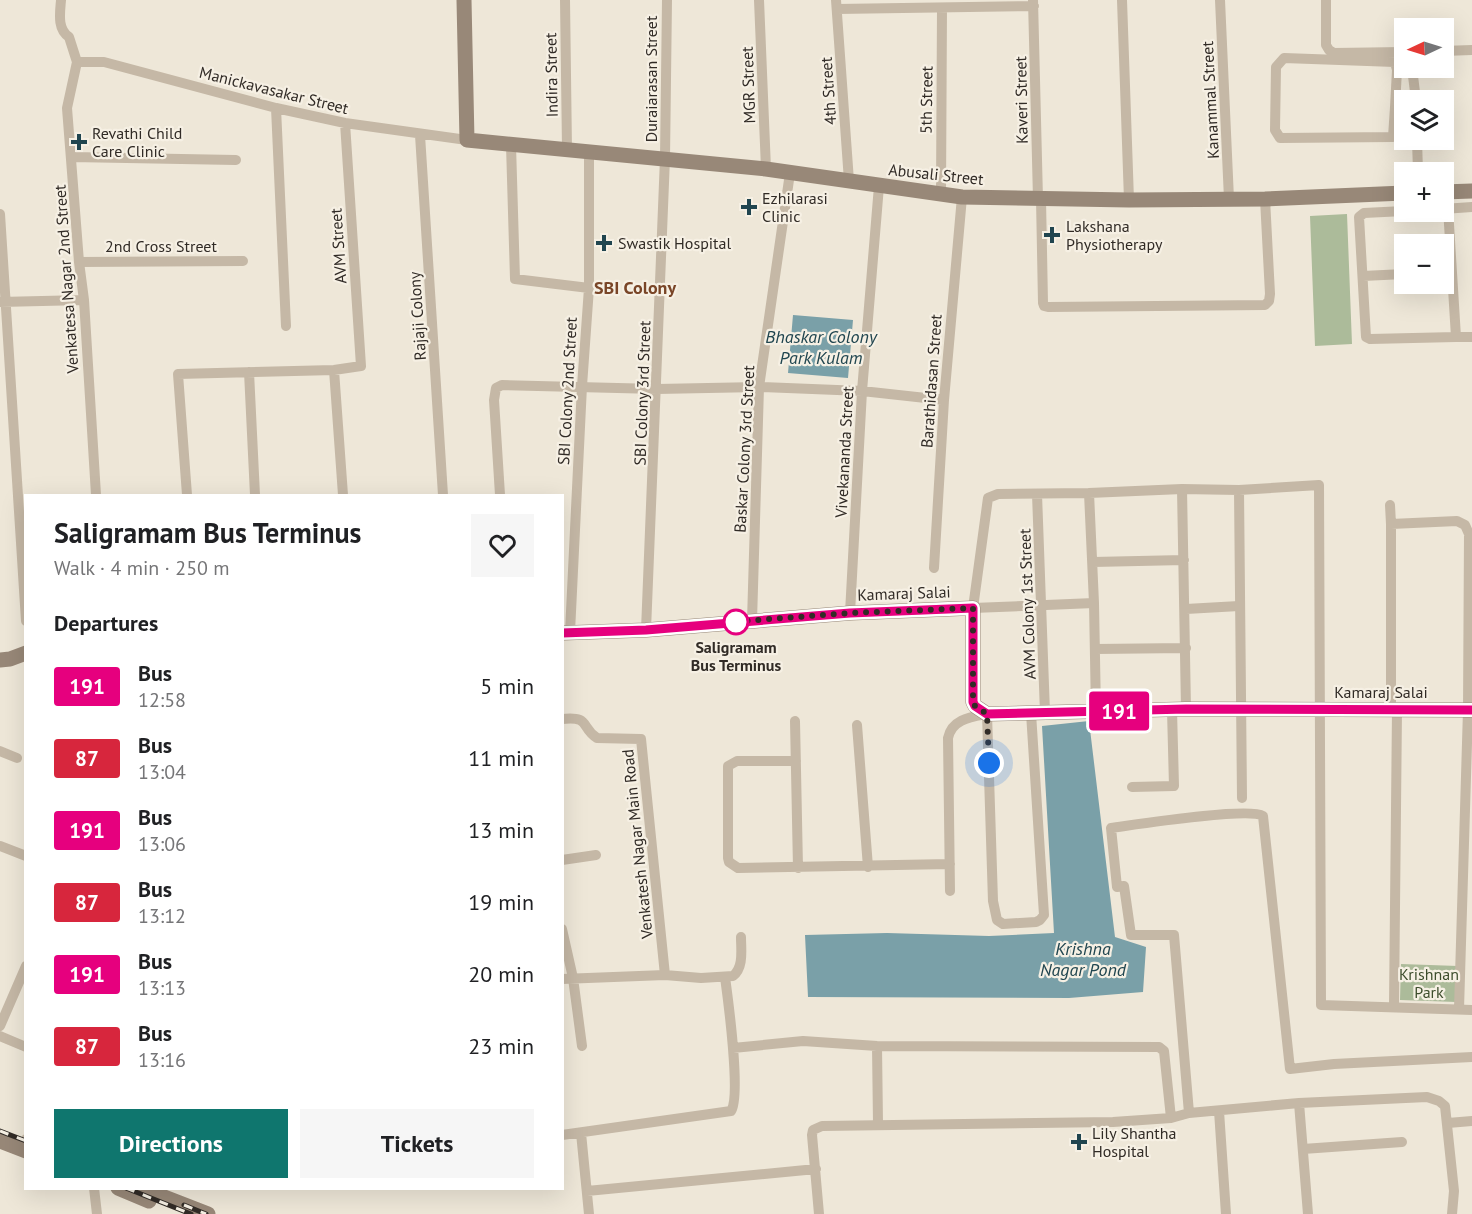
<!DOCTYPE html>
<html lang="en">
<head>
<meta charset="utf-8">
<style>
  body { margin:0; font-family:"PT Sans",sans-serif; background:#f6f6f6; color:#202124; height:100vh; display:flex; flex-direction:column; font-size:22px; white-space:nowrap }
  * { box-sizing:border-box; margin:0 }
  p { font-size:20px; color:#757577 }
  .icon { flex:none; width:33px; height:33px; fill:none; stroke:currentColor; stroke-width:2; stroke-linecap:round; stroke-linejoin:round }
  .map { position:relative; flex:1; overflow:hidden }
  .panel { position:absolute; left:24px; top:494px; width:540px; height:696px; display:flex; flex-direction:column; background:#fff; border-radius:0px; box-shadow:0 6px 24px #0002 }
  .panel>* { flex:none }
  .badge { padding:0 12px; border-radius:4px; font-size:21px; line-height:39px }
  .needle { width:39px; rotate:266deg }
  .tools { position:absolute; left:1394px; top:18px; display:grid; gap:12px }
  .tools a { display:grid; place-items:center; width:60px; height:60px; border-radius:0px; background:#fff; box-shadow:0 6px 24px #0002; font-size:30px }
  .you { position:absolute; width:30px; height:30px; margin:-15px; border:4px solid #fff; border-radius:50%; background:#1a73e8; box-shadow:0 0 0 9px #1a73e833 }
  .map>.badge { position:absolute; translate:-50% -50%; box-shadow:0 0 0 3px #fff }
  h2 { padding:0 30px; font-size:22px; line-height:54px }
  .round { display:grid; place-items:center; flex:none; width:63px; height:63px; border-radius:0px; background:#f6f6f6 }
  .overview { display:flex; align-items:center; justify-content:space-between; height:102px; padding:0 30px }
  h1 { font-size:28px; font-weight:700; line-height:45px }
  .primary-button { display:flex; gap:12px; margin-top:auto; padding:12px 30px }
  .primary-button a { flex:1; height:69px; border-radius:0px; background:#0f766e; color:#fff; font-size:24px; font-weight:700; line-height:69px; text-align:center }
  .primary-button a+a { background:#f6f6f6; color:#202124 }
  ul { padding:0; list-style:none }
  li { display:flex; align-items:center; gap:18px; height:72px; padding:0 30px }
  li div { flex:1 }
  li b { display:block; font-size:22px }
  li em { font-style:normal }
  li .badge { min-width:66px; font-weight:700; text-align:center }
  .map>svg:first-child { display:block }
  .green { fill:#acbb9a }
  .water { fill:#7aa0a8 }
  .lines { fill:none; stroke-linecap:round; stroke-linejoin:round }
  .street { stroke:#c5b8a6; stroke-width:10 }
  .secondary { stroke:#988878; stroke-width:15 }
  .rail-casing { stroke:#312b26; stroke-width:5 }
  .rail { stroke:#f6f0e4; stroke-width:3; stroke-dasharray:9; stroke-linecap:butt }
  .line-casing { stroke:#fff; stroke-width:14 }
  .line { stroke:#e6007e; stroke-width:9 }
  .walk { stroke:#312b26; stroke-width:6; stroke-dasharray:0 10.8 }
  .poi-dot { fill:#20454f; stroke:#f6f0e4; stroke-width:2 }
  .stop-dot { fill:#fff; stroke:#e6007e; stroke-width:3 }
  .labels { text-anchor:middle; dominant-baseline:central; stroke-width:4.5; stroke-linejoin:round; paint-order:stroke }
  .street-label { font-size:16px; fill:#312b26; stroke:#f6f0e4 }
  .poi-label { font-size:16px; fill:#312b26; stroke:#f6f0e4; text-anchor:start }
  .stop-label { font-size:16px; font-weight:bold; fill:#312b26; stroke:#f6f0e4 }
  .park-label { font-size:16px; fill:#3d4d2c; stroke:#f6f0e4 }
  .neighbourhood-label { font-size:18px; font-weight:bold; fill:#794527; stroke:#f6f0e4 }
  .water-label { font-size:18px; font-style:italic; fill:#20454f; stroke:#f6f0e4 }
</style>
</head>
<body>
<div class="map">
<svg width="1472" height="1214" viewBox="0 0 1472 1214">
  <rect width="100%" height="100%" fill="#eee7d8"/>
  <path class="green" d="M 1347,214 L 1352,344 L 1315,346 L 1310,216 Z
    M 1401,964 L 1458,966 L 1456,1002 L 1400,1000 Z"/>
  <path class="water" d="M 793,315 L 853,320 L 848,378 L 788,373 Z
    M 1089,721 L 1115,937 L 1146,947 L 1143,992 L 1069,998 L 808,997 L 805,935 L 887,933 L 989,936 L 1054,933 L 1042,726 Z"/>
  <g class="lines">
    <path class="street" d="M 61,0 C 60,13 57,29 69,37 L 77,62 L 67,108 L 79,262 L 84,300 L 96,495
      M 565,0 L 567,149
      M 759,0 L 766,169
      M 836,0 L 849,181
      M 1033,0 L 1038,199
      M 1122,0 L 1129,200
      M 1220,0 L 1229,199
      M 1326,0 L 1326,45 L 1329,50 L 1334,53 L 1404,52
      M 837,9 L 1034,6
      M 1443,51 L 1472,50
      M 77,62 L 104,62 L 276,108 L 345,123 L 467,140
      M 1412,68 L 1416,100
      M 1395,107 L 1397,70 L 1395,62 L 1284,58 L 1276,67 L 1275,130 L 1280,138 L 1393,137 L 1395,107 L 1404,107
      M 276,108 L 286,326
      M 420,135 L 443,495
      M 1417,140 L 1418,172
      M 511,145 L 515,279 L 589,288
      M 72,157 L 236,160
      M 1447,192 L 1456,337 L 1472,337
      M 941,193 L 942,8
      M 1041,199 L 1043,303 L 1044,306 L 1048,307 L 1265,305 L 1269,301 L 1270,294 L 1265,199
      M 1443,209 L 1472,207
      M 1404,211 L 1364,213 L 1359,217 L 1366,337 L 1370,339 L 1456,337
      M 0,214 L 26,621
      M 79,262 L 243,261
      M 1363,276 L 1404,274
      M 0,302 L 84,300
      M 334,370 L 343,495
      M 249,372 L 255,495
      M 1182,489 L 1186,709
      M 1239,490 L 1242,798
      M 1089,493 L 1094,603 L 1096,712
      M 1037,494 L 1045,713
      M 187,495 L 178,374 L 334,370 L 361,366 L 345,123
      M 500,495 L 494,400 L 496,388 L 502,385 L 657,389 L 759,387 L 862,391 L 944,400
      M 1390,505 L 1391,524 L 1457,521 L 1465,525 L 1469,534 L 1468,710 L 1459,1009
      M 1093,562 L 1184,560
      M 934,568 L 944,400 L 962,197
      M 1094,603 L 973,608 L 988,498 L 998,494 L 1089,493 L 1182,489 L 1239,490 L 1319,485 L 1321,1005 L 1472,1010
      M 1186,609 L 1239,606
      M 850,613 L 862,391 L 879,186
      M 752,621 L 759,387 L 790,173
      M 646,630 L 665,158 L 667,0
      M 570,632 L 582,386 L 589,288 L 589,151
      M 1095,649 L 1186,648
      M 1391,710 L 1391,524
      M 562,719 C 591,716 580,727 597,738 L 641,739 L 665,975
      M 795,721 L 798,868
      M 857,725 L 868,867
      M 0,751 L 17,758
      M 796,761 L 737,761 L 728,766 L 728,858 L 729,862 L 738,868 L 950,864
      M 1132,787 L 1174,786 L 1172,710
      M 0,846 L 26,856
      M 562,860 L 596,855
      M 950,891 L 948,738 C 952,719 971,717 987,714 L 993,901 L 997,920 L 1003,924 L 1036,922 L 1040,920 L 1044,915 L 1031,713
      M 562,929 L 573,978 L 582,1046
      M 562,979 L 665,975 L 701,978 L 733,976 C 744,967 741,950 741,937
      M 1394,1006 L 1397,710
      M 0,1026 L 26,966
      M 0,1036 L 26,1047
      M 877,1046 L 878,1124
      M 733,1048 L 803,1041 L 877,1046 L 1159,1047 L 1164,1051 L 1171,1118
      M 1299,1103 L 1308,1214
      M 1219,1111 L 1226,1214
      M 1189,1113 L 1174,935 L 1131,935 L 1124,886 L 1117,887 L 1111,828 C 1134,825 1248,807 1263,816 L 1290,1069 L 1334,1064 L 1472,1057
      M 1448,1123 L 1472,1121
      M 581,1133 L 589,1214
      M 562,1135 L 731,1111 C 741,1097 728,999 725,977
      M 25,1141 L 26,1139
      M 1303,1149 L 1402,1142
      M 94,1188 L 97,1214
      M 587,1191 L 816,1169
      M 819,1214 L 812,1135 L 813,1130 L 822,1126 L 1113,1122 L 1171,1118 L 1189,1113 L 1299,1103 L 1427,1097 L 1439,1101 L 1445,1106 L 1454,1191 L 1452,1214"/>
    <path class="secondary" d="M 464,0 L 467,140 L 766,169 L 962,197 L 1129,200 L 1265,199 L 1404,193
      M 1443,192 L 1472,191
      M 562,633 L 646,630 L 850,613 L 973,608 L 973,702 L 975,706 L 987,714 L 1186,709 L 1472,710
      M 0,660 L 10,659 L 26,653
      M 0,1141 L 26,1151
      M 118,1188 L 149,1201
      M 141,1188 L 208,1214"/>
    <defs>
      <path id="rail" d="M 0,1131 L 26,1141
        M 126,1188 L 191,1214
        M 184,1205 L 206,1214"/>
    </defs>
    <use href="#rail" class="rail-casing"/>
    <use href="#rail" class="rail"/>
  </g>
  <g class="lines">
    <defs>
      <path id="line" d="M 562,633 L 646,630 L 850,613 L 973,608 L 973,702 L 975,706 L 987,714 L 1186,709 L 1472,710"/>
    </defs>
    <use href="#line" class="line-casing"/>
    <use href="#line" class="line"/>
    <path class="walk" d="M 736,622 L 731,622 L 850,613 L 973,608 L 973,702 L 975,706 L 987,714 L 989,763"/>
  </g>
  <g class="poi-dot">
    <path d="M76 133h6v6h6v6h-6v6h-6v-6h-6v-6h6z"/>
    <path d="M746 198h6v6h6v6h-6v6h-6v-6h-6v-6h6z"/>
    <path d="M1049 226h6v6h6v6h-6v6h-6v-6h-6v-6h6z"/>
    <path d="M601 234h6v6h6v6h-6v6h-6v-6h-6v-6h6z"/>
    <path d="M1076 1133h6v6h6v6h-6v6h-6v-6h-6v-6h6z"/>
  </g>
  <circle class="stop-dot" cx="736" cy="622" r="12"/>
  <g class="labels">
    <g class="street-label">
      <text transform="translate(551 75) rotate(-91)">Indira Street</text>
      <text transform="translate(651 79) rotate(-90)">Duraiarasan Street</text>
      <text transform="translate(748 85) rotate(-92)">MGR Street</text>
      <text transform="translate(274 90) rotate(14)">Manickavasakar Street</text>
      <text transform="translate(828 91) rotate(-94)">4th Street</text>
      <text transform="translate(926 100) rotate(-89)">5th Street</text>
      <text transform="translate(1021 100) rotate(-91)">Kaveri Street</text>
      <text transform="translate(1210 100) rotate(-93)">Kanammal Street</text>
      <text transform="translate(936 174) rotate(6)">Abusali Street</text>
      <text x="161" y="246">2nd Cross Street</text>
      <text transform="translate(338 246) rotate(-94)">AVM Street</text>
      <text transform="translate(66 279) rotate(-94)">Venkatesa Nagar 2nd Street</text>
      <text transform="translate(417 316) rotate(-94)">Rajaji Colony</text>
      <text transform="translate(931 381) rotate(-86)">Barathidasan Street</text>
      <text transform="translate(567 391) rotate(-87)">SBI Colony 2nd Street</text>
      <text transform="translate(642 393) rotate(-88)">SBI Colony 3rd Street</text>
      <text transform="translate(744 449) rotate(-87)">Baskar Colony 3rd Street</text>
      <text transform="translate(844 452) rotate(-87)">Vivekananda Street</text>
      <text transform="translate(904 593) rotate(-2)">Kamaraj Salai</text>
      <text transform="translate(1027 604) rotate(-92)">AVM Colony 1st Street</text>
      <text x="1381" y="692">Kamaraj Salai</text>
      <text transform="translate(637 844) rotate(-96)">Venkatesh Nagar Main Road</text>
    </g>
    <g class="poi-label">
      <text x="92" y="133">Revathi Child<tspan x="92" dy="18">Care Clinic</tspan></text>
      <text x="762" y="198">Ezhilarasi<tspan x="762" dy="18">Clinic</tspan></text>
      <text x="1066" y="226">Lakshana<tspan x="1066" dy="18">Physiotherapy</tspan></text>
      <text x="618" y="243">Swastik Hospital</text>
      <text x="1092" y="1133">Lily Shantha<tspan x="1092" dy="18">Hospital</tspan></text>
    </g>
    <g class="stop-label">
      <text x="736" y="647">Saligramam<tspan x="736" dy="18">Bus Terminus</tspan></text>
    </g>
    <g class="park-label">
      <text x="1429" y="974">Krishnan<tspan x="1429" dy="18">Park</tspan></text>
    </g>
    <g class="neighbourhood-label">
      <text x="635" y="287">SBI Colony</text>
    </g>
    <g class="water-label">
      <text x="821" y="336">Bhaskar Colony<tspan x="821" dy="21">Park Kulam</tspan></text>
      <text x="1083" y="948">Krishna<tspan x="1083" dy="21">Nagar Pond</tspan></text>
    </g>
  </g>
</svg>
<div class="tools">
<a><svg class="needle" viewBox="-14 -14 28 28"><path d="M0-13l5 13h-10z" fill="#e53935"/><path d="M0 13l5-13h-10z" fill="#757577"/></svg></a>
<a><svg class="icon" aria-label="layers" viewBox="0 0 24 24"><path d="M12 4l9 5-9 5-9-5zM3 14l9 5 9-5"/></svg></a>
<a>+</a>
<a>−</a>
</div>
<div class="you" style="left:989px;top:763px"></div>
<b class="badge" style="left:1119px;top:711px;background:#e6007e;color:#fff">191</b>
<section class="panel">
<div class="overview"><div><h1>Saligramam Bus Terminus</h1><p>Walk · 4 min · 250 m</p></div><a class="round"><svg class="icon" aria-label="heart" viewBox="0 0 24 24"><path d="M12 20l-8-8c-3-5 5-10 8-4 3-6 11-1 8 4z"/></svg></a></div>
<h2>Departures</h2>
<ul>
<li><span class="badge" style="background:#e6007e;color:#fff">191</span><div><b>Bus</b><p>12:58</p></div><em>5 min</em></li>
<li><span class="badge" style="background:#d7263d;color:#fff">87</span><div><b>Bus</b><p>13:04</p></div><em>11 min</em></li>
<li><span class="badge" style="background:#e6007e;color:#fff">191</span><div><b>Bus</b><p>13:06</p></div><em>13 min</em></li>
<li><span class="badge" style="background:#d7263d;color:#fff">87</span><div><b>Bus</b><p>13:12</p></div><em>19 min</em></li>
<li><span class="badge" style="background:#e6007e;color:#fff">191</span><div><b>Bus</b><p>13:13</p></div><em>20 min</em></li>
<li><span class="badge" style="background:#d7263d;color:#fff">87</span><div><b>Bus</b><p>13:16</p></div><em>23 min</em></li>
</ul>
<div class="primary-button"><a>Directions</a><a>Tickets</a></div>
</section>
</div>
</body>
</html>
